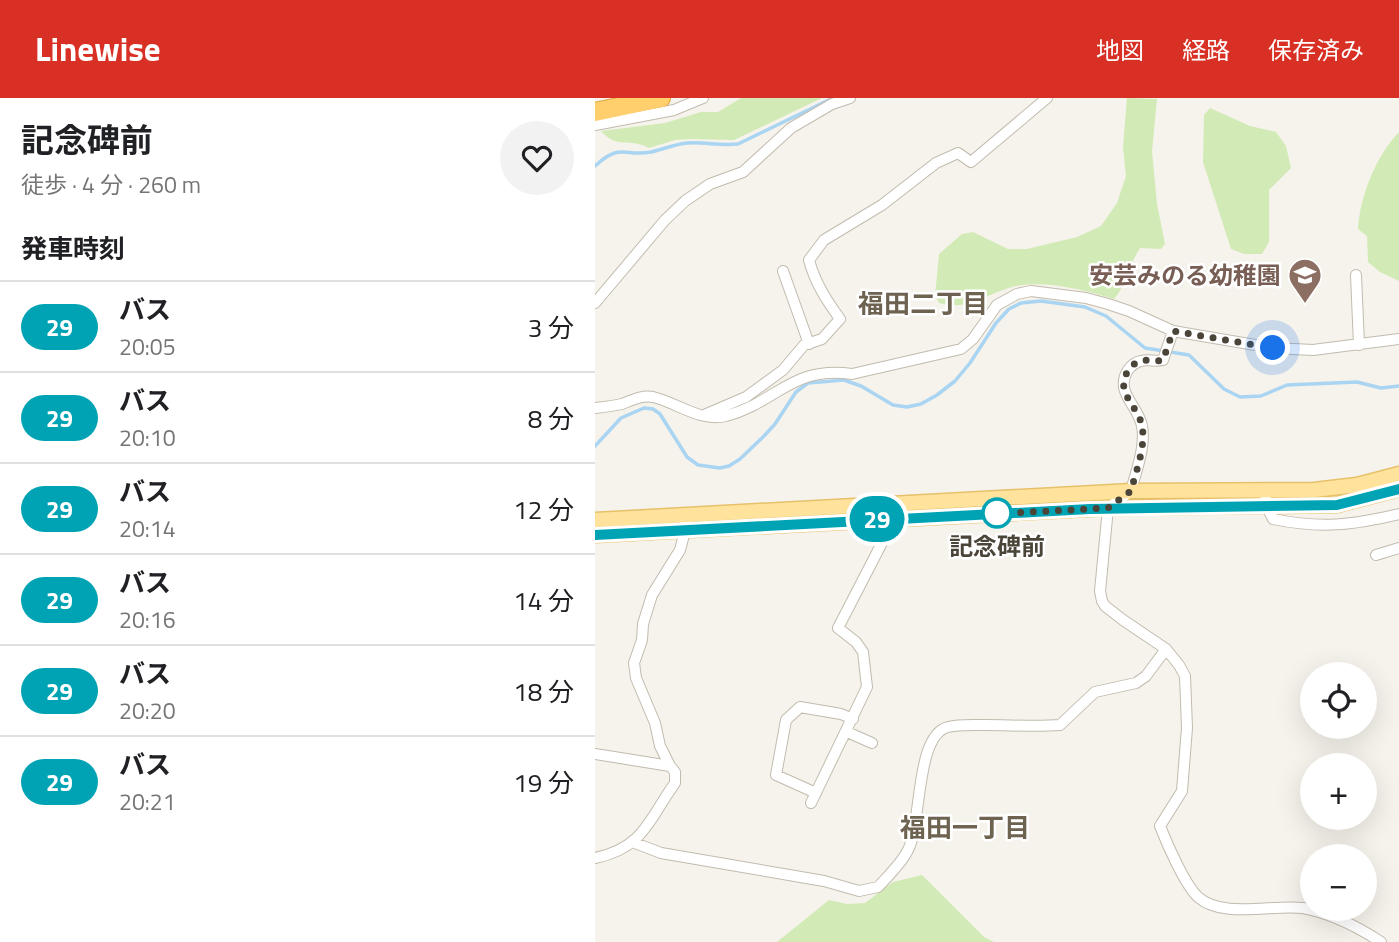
<!DOCTYPE html>
<html lang="ja">
<head>
<meta charset="utf-8">
<style>
  body { margin:0; font-family:"Titillium Web","Noto Sans JP",sans-serif; background:#f2f2f2; color:#202124; height:100vh; display:flex; flex-direction:column; font-size:26px; white-space:nowrap }
  * { box-sizing:border-box; margin:0 }
  p { font-size:23px; color:#757577 }
  .icon { flex:none; width:38px; height:38px; fill:none; stroke:currentColor; stroke-width:2; stroke-linecap:round; stroke-linejoin:round }
  .map { position:relative; flex:1; overflow:hidden }
  .sheet { display:flex; flex-direction:column; background:#fff; width:595px }
  .sheet>* { flex:none }
  .badge { padding:0 14px; border-radius:23px; font-size:24px; line-height:46px }
  .tools { position:absolute; left:705px; top:564px; display:grid; gap:14px }
  .tools a { display:grid; place-items:center; width:77px; height:77px; border-radius:50%; background:#fff; box-shadow:0 7px 28px #0002; font-size:35px }
  .you { position:absolute; width:35px; height:35px; margin:-18px; border:5px solid #fff; border-radius:50%; background:#1a73e8; box-shadow:0 0 0 10px #1a73e833 }
  .map>.badge { position:absolute; translate:-50% -50%; box-shadow:0 0 0 4px #fff }
  h2 { padding:0 21px; font-size:26px; line-height:63px }
  .round { display:grid; place-items:center; flex:none; width:74px; height:74px; border-radius:37px; background:#f2f2f2 }
  .head { display:flex; align-items:center; justify-content:space-between; height:119px; padding:0 21px }
  h1 { font-size:33px; font-weight:700; line-height:52px }
  ul { padding:0; list-style:none }
  li { display:flex; align-items:center; gap:21px; height:91px; padding:0 21px; border-top:2px solid #e0e0e0 }
  li div { flex:1 }
  li b { display:block; font-size:26px }
  li em { font-style:normal }
  li .badge { min-width:77px; font-weight:700; text-align:center }
  header { display:flex; align-items:center; gap:42px; box-sizing:border-box; height:98px; padding:0 35px; background:#d93025; color:#fff }
  header strong { font-size:33px }
  nav { display:flex; gap:38px; margin-inline-start:auto; font-size:24px }
  main { display:flex; flex:1; min-height:0 }
  .map>svg:first-child { display:block }
  .green { fill:#d2eab5 }
  .lines { fill:none; stroke-linecap:round; stroke-linejoin:round }
  .stream { stroke:#a9d4f2; stroke-width:3.5 }
  .street-casing { stroke:#c2bbae; stroke-width:12 }
  .primary-casing { stroke:#e6c16a; stroke-width:17 }
  .highway-casing { stroke:#e0a43c; stroke-width:20 }
  .street { stroke:#fff; stroke-width:10 }
  .primary { stroke:#ffe39c; stroke-width:14 }
  .highway { stroke:#ffcf6e; stroke-width:18 }
  .line-casing { stroke:#fff; stroke-width:16 }
  .line { stroke:#00a3b4; stroke-width:10 }
  .walk { stroke:#4b4439; stroke-width:7; stroke-dasharray:0 12.6 }
  .stop-dot { fill:#fff; stroke:#00a3b4; stroke-width:3.5 }
  .labels { text-anchor:middle; dominant-baseline:central; stroke-width:5; stroke-linejoin:round; paint-order:stroke }
  .education-label { font-size:24px; font-weight:bold; fill:#785e54; stroke:#fff; text-anchor:end }
  .stop-label { font-size:24px; font-weight:bold; fill:#4b4439; stroke:#fff }
  .neighbourhood-label { font-size:26px; font-weight:bold; fill:#6e6250; stroke:#fff }
</style>
</head>
<body>
<header>
<strong>Linewise</strong>
<nav><a>地図</a><a>経路</a><a>保存済み</a></nav>
</header>
<main>
<section class="sheet">
<div class="head"><div><h1>記念碑前</h1><p>徒歩 · 4 分 · 260 m</p></div><a class="round"><svg class="icon" aria-label="heart" viewBox="0 0 24 24"><path d="M12 20l-8-8c-3-5 5-10 8-4 3-6 11-1 8 4z"/></svg></a></div>
<h2>発車時刻</h2>
<ul>
<li><span class="badge" style="background:#00a3b4;color:#fff">29</span><div><b>バス</b><p>20:05</p></div><em>3 分</em></li>
<li><span class="badge" style="background:#00a3b4;color:#fff">29</span><div><b>バス</b><p>20:10</p></div><em>8 分</em></li>
<li><span class="badge" style="background:#00a3b4;color:#fff">29</span><div><b>バス</b><p>20:14</p></div><em>12 分</em></li>
<li><span class="badge" style="background:#00a3b4;color:#fff">29</span><div><b>バス</b><p>20:16</p></div><em>14 分</em></li>
<li><span class="badge" style="background:#00a3b4;color:#fff">29</span><div><b>バス</b><p>20:20</p></div><em>18 分</em></li>
<li><span class="badge" style="background:#00a3b4;color:#fff">29</span><div><b>バス</b><p>20:21</p></div><em>19 分</em></li>
</ul>
</section>
<div class="map">
<svg width="804" height="844" viewBox="0 0 804 844">
  <rect width="100%" height="100%" fill="#f6f3ec"/>
  <path class="green" d="M 146,0 L 227,0 L 139,42 L 97,41 L 80,42 L 54,50 C 34,39 23,52 6,33 L 70,25 L 106,14 L 123,14 Z
    M 532,0 L 562,1 L 557,53 L 562,106 L 570,146 L 566,151 L 545,150 C 534,166 532,186 519,201 C 489,192 449,181 417,189 C 389,197 374,213 344,205 L 340,198 L 344,156 L 367,136 L 378,134 L 413,151 L 432,151 L 482,139 L 506,128 L 522,105 L 531,78 L 528,49 Z
    M 615,10 L 655,28 L 681,34 L 691,48 L 696,70 L 674,92 L 674,144 L 667,156 L 649,156 L 636,151 L 608,64 L 609,17 Z
    M 804,34 L 804,183 L 785,174 L 773,164 L 772,138 L 763,131 C 765,98 781,58 804,34 Z
    M 327,777 L 389,839 L 399,844 L 182,844 L 234,802 L 252,806 L 270,805 L 298,784 Z"/>
  <g class="lines">
    <path class="stream" d="M 0,68 C 26,44 29,59 56,54 C 69,51 80,46 93,45 C 110,44 126,48 143,46 L 238,0
      M 0,348 L 26,320 L 49,310 L 58,311 L 65,316 L 92,359 L 103,367 L 125,370 L 134,368 L 145,361 L 169,338 L 180,326 L 201,294 L 213,285 L 249,282 L 266,288 L 298,307 L 312,309 L 326,306 L 342,297 L 360,283 L 375,265 L 401,225 L 414,211 L 426,205 L 446,203 L 490,209 L 511,218 L 550,250 L 594,257 L 629,291 L 645,299 L 666,298 L 692,287 L 762,284 L 786,290 L 804,288"/>
    <defs>
      <path id="street" d="M 0,27 L 79,12 L 108,0
        M 188,173 L 214,246
        M 761,177 L 764,247
        M 0,205 L 70,122 L 90,103 L 115,86 L 148,74 L 196,30 L 237,6 L 255,0
        M 578,233 L 568,262 C 560,264 553,261 546,263 C 541,264 536,268 533,272 C 519,294 543,307 547,328 C 551,348 541,373 536,393 L 513,410 L 505,493 L 507,503 L 510,508 L 528,522 L 571,551 L 584,567 L 590,578 L 592,630 L 587,693 L 565,728 C 572,746 590,787 603,799 C 627,821 678,806 708,810 C 735,815 763,829 786,844
        M 0,310 C 9,309 18,308 27,306 C 37,302 47,297 58,299 C 83,305 104,324 131,318 C 181,305 197,267 257,276 L 366,251 L 378,241 L 402,207 L 422,196 L 436,193 L 491,200 L 513,206 L 534,213 L 578,233 L 678,250 L 718,252 L 804,241
        M 109,317 L 151,299 L 188,272 L 209,247 L 227,241 L 245,221 C 232,203 220,185 214,162 L 229,142 L 287,107 L 341,65 L 363,55 L 376,64 L 452,0
        M 670,393 L 672,409 L 678,421 C 726,431 757,427 804,416
        M 781,457 L 804,450
        M 252,634 L 277,645
        M 0,656 L 75,668 L 80,674 L 80,685 C 54,721 49,750 0,760
        M 75,668 L 65,648 L 60,625 L 41,580 L 39,565 L 47,542 L 48,526 L 57,497 L 85,452 L 90,433 L 90,417
        M 221,695 L 181,677 L 191,622 L 205,609 L 246,616 L 258,621
        M 216,705 L 272,589 L 268,554 L 261,544 L 243,530 L 290,439 L 291,415
        M 40,745 L 66,755 L 229,783 L 264,793 L 283,789 C 293,778 306,766 313,752 C 327,726 320,637 353,629 C 365,626 378,627 390,627 C 415,627 440,629 465,627 L 500,594 L 541,585 L 551,578 L 571,551"/>
      <path id="primary" d="M 0,422 L 536,393 L 719,392 L 762,387 L 804,376
        M 0,437 L 513,410 L 742,407 L 804,391"/>
      <path id="highway" d="M 0,14 L 66,0"/>
    </defs>
    <use href="#street" class="street-casing"/>
    <use href="#primary" class="primary-casing"/>
    <use href="#highway" class="highway-casing"/>
    <use href="#street" class="street"/>
    <use href="#primary" class="primary"/>
    <use href="#highway" class="highway"/>
  </g>
  <g class="lines">
    <defs>
      <path id="line" d="M 0,437 L 495,411 L 742,407 L 804,391"/>
    </defs>
    <use href="#line" class="line-casing"/>
    <use href="#line" class="line"/>
    <path class="walk" d="M 402,415 L 395,416 L 513,410 L 536,393 C 541,373 551,348 547,328 C 543,307 519,295 533,273 C 536,268 541,264 546,263 C 553,261 560,264 568,262 L 578,233 L 678,250"/>
  </g>
  <defs>
    <symbol id="school-pin" viewBox="-11 -11 22 30"><path d="M0 17L-7.5 6A9.5 9.5 0 1 1 7.5 6Z" fill="#8d6e63" stroke="#fff"/><path d="M0-5L7-2L0 1L-7-2ZM-4 1L0 2.5L4 1V4Q0 6-4 4Z" fill="#fff"/></symbol>
  </defs>
  <g fill-rule="evenodd">
    <use href="#school-pin" x="691" y="158" width="38" height="52"/>
  </g>
  <circle class="stop-dot" cx="402" cy="415" r="14"/>
  <g class="labels">
    <g class="education-label">
      <text x="686" y="177">安芸みのる幼稚園</text>
    </g>
    <g class="stop-label">
      <text x="402" y="448">記念碑前</text>
    </g>
    <g class="neighbourhood-label">
      <text x="328" y="205">福田二丁目</text>
      <text x="370" y="729">福田一丁目</text>
    </g>
  </g>
</svg>
<div class="tools">
<a><svg class="icon" aria-label="locate" viewBox="0 0 24 24"><circle cx="12" cy="12" r="6"/><path d="M12 2v4M12 18v4M2 12h4M18 12h4"/></svg></a>
<a>+</a>
<a>−</a>
</div>
<div class="you" style="left:678px;top:250px"></div>
<b class="badge" style="left:282px;top:421px;background:#00a3b4;color:#fff">29</b>
</div>
</main>
</body>
</html>
